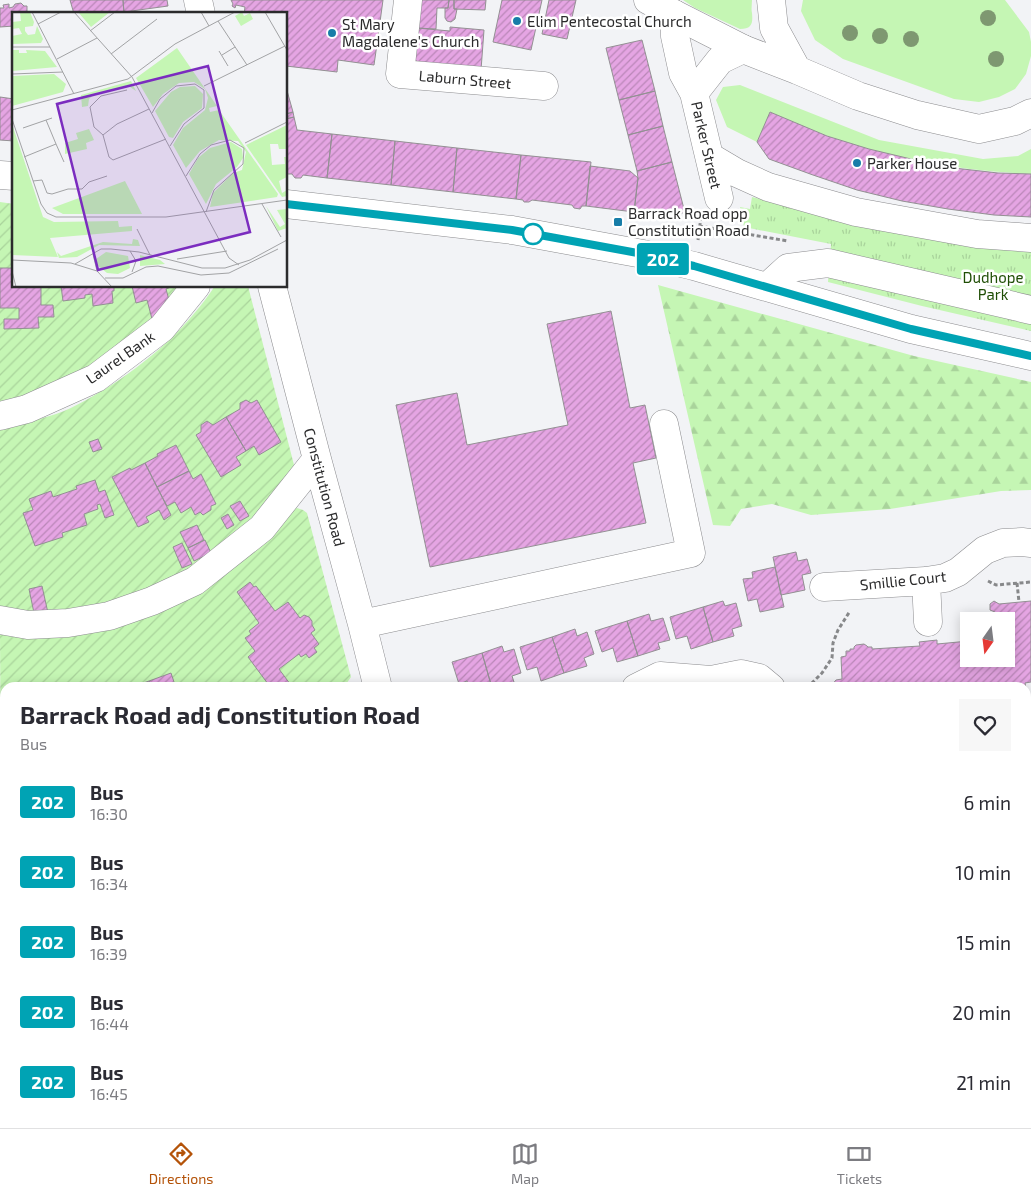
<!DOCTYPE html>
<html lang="en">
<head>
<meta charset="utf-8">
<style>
  body { margin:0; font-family:"Exo 2",sans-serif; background:#f7f7f7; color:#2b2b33; height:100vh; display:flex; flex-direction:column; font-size:19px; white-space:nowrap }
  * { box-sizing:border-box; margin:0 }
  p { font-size:16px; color:#7c7c81 }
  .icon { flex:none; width:28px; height:28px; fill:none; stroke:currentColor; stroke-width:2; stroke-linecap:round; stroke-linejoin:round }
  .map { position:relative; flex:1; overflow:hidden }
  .side { position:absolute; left:0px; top:682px; width:1031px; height:446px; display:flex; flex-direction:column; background:#fff; border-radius:15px 15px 0 0; box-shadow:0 2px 12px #0003 }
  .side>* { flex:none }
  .badge { padding:0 10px; border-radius:4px; font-size:18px; line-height:32px }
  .needle { width:32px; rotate:194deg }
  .controls { position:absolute; left:960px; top:612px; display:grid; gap:10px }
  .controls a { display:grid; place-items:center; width:55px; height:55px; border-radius:0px; background:#fff; box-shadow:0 2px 12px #0003; font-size:25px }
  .map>.badge { position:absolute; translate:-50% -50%; box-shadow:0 0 0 2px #fff }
  .round { display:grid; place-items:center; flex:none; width:52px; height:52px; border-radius:0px; background:#f7f7f7 }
  .headline { display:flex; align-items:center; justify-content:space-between; height:85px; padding:0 20px }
  h1 { font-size:24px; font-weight:700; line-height:38px }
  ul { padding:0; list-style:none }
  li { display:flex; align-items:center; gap:15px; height:70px; padding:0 20px }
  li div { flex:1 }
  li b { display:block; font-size:19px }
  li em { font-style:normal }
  li .badge { min-width:55px; font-weight:700; text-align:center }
  .tab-bar { display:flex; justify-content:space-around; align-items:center; height:70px; border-top:1px solid #e1e1e2; background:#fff; font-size:14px; color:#7c7c81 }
  .tab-bar a { display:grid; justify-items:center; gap:2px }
  .tab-bar .current { color:#b45309 }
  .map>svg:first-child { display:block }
  .grass { fill:#c5f6b4 }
  .forest { fill:url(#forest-firs) }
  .park { fill:url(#park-tufts) }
  .garden { fill:url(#garden-furrows) }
  .building { fill:url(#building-hatch); stroke:#939093 }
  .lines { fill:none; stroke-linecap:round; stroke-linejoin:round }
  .minor-casing { stroke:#8c8c8f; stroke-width:29 }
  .major-casing { stroke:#8c8c8f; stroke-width:29 }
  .path { stroke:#87888a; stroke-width:3; stroke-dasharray:4 2.5; stroke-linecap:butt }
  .minor { stroke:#fff; stroke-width:28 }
  .major { stroke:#fff; stroke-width:28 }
  .tree { fill:#7e9871 }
  .line-casing { stroke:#fff; stroke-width:11 }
  .line { stroke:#00a3b4; stroke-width:8 }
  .poi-dot { fill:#177da8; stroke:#fff; stroke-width:2 }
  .stop-dot { fill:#fff; stroke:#00a3b4; stroke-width:2.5 }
  .labels { text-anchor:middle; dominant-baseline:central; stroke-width:5; stroke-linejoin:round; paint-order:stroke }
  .poi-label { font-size:15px; fill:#2b2b2c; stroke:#fff; text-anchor:start }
  .street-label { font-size:15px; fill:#2b2b2c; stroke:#fff }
  .park-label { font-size:15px; fill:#1f4e05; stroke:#fff }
  .inset-road { fill:none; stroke:#a2a3a5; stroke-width:1 }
  .view { fill:#7b2cbf; fill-opacity:0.15; stroke:#7b2cbf; stroke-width:2.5 }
  .inset-edge { fill:none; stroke:#2b2b2c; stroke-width:2.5 }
</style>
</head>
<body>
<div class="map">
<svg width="1031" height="1128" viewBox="0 0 1031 1128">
  <defs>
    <pattern id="forest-firs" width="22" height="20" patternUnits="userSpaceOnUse" patternTransform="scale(1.25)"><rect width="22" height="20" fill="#c5f6b4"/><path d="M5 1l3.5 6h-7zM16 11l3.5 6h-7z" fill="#a9d39b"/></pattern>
    <pattern id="park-tufts" width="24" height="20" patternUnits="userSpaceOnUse" patternTransform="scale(1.25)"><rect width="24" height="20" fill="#c5f6b4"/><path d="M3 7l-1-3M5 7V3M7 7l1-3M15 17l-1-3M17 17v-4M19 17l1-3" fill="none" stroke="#a9d39b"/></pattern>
    <pattern id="garden-furrows" width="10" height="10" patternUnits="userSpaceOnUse" patternTransform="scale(1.25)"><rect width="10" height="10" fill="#c5f6b4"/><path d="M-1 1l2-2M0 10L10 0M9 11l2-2" fill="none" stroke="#a9d39b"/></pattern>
    <pattern id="building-hatch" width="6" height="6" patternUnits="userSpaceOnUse" patternTransform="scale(1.25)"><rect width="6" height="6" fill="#e5a5e3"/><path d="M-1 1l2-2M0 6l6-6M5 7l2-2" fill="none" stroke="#ba87b8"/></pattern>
  </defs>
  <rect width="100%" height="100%" fill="#f2f3f6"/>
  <path class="grass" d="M 683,0 L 752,0 C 752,4 751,9 752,13 C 753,23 752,29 740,29 L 695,8 Z
    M 803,0 L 1005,0 L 1029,32 L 1031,42 L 1031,56 L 1026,74 L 1015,89 L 999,97 L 979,102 L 954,99 L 843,59 L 815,40 L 801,11 Z
    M 740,85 L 879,140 L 983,159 L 1018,156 L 1031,149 L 1031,174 C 962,171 893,159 828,136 C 808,129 790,120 771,113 L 757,142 L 727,127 L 716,100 L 723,87 Z"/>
  <path class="forest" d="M 658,285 L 914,356 L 1031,382 L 1031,490 L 1001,491 L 890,509 L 811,515 L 772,504 L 741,509 L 730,526 L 713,525 Z
    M 5,964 L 5,1000 L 0,1000 L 0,967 Z"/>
  <path class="park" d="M 752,197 L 854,222 L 975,247 L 1031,252 L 1031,331 L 922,306 L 828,282 L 831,244 L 744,227 L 740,207 L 750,209 Z
    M 1026,785 L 1031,785 L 1031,863 L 1026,863 Z"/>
  <path class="garden" d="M 0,202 L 14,204 L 14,286 L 186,286 L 171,305 L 82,376 L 0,405 Z
    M 215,286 L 248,286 L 294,465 L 256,515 L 242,528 L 194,566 L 170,578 L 146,589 L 123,598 L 99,604 L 48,613 L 0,609 L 0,428 C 19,424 37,420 56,414 C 76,407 95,395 113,384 C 154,357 187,327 215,286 Z
    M 297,508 L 303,510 L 307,513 L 351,677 L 344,687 L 5,688 L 5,831 L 1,831 L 0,634 L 15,636 L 78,633 L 294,509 Z
    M 110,1124 L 468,1124 L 470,1128 L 112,1128 Z
    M 513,1124 L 534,1124 L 539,1128 L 514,1128 Z
    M 567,1124 L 700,1124 L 716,1128 L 564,1128 Z
    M 738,1124 L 757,1124 L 759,1128 L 729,1128 Z
    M 780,1124 L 870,1124 L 869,1128 L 771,1128 Z"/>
  <path class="building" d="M 70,0 L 123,0 L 124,14 L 74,14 Z
    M 123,0 L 167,0 L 168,6 L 124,12 Z
    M 231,0 L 383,0 L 380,22 L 383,22 L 382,26 L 379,26 L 378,40 L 380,40 L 380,44 L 377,44 L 374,65 L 338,60 L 337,72 L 286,66 L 286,14 L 244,14 L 245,7 L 236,5 L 235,8 L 232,6 L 233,4 Z
    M 419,0 L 449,0 L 448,8 L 437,8 L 436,29 L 417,28 Z
    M 449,0 L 454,0 L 454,9 L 457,9 L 455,19 L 451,22 L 447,21 L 445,18 L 445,8 L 448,8 Z
    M 454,0 L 486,0 L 485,10 L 454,9 Z
    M 502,0 L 542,0 L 531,50 L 493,42 Z
    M 549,0 L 576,0 L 567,39 L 542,34 Z
    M 21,3 L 24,6 L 27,6 L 27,14 L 14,14 L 14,26 L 0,27 L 0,8 L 4,8 L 3,5 L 9,4 L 9,8 L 13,7 L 15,4 Z
    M 450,27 L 484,30 L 481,70 L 417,65 L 417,61 L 414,61 L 417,28 L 450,31 Z
    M 642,40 L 655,91 L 619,100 L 606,48 Z
    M 286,87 L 293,112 L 286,114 Z
    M 655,91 L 663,126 L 628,135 L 619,100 Z
    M 0,97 L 14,99 L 14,141 L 0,140 Z
    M 293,112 L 294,117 L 286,119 L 286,114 Z
    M 770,112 L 827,136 L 869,149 L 911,159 L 954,168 L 998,173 L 1031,174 L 1031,217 L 994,215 L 948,209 L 902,201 L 857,190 L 813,175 L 769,159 L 757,142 Z
    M 294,117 L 297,130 L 332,134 L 327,178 L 303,175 L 301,178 L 295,178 L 292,174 L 286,174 L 286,119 Z
    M 663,126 L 672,162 L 637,171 L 628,135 Z
    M 332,134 L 395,141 L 391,185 L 327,178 Z
    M 395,141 L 457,148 L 453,192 L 391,185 Z
    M 457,148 L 521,155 L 516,199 L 453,192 Z
    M 521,155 L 591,162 L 586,206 L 582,206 L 580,209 L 574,208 L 572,205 L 532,200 L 529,202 L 524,202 L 523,200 L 516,199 Z
    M 672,162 L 685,213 L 634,212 L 638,178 L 637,171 Z
    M 590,166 L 630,171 L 638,178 L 634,212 L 586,206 Z
    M 0,268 L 14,268 L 14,286 L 41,286 L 41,305 L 53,305 L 54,317 L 38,317 L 39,328 L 4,329 L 4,319 L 19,319 L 19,308 L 0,308 Z
    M 61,286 L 114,286 L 114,291 L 112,291 L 113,303 L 93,306 L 92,294 L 85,295 L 85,298 L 63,301 Z
    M 132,286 L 171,286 L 171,287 L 166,289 L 169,300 L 165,301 L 168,310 L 152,319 L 147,300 L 136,303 Z
    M 611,311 L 630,408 L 645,405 L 656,458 L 633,463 L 646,523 L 430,567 L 396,405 L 457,393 L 467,445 L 568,425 L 547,324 Z
    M 246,400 L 251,403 L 257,400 L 281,442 L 259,455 L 254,446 L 246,451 L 226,417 L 240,409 L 240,403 Z
    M 226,417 L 246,451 L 236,457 L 241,465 L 221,477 L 196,435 L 201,432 L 201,425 L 207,421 L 213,425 Z
    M 98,439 L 102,449 L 93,452 L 89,442 Z
    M 176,445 L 189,471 L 157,487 L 145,463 L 158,456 L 157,454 Z
    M 145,463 L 171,515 L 164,520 L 159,510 L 146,517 L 149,522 L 138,527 L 112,477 L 130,468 L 131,470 Z
    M 189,471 L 193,479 L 201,474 L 216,504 L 211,506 L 211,510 L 203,515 L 200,512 L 195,515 L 191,507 L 181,513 L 175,502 L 167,506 L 157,487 Z
    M 95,480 L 99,492 L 105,490 L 114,515 L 105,518 L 100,504 L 97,505 L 98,509 L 84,514 L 87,525 L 62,533 L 63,537 L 35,546 L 23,513 L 33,510 L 29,499 L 51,491 L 53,497 L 77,489 L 76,486 Z
    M 240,501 L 249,516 L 240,521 L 230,506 Z
    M 228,514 L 234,525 L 227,529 L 221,518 Z
    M 197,525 L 204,540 L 188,548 L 180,532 Z
    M 205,540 L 211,553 L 194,561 L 188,548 Z
    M 182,543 L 192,564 L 182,568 L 173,547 Z
    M 796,552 L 798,561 L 807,559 L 811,573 L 802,575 L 805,590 L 781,595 L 773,557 Z
    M 775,567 L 784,607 L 760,612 L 757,599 L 748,601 L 743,579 L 753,578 L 752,572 Z
    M 250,582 L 254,587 L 256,586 L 275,611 L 288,602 L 300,618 L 304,615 L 309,617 L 312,621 L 312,625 L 315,630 L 311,633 L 319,644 L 314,648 L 317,652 L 309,658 L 306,654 L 301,657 L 299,654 L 279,669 L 293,688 L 271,688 L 248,657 L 255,651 L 245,638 L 251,634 L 249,631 L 259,623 L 237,592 Z
    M 42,586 L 48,613 L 34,613 L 29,589 Z
    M 723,601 L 725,606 L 736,603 L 742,626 L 732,629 L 734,636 L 713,642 L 703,607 Z
    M 994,601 L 999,604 L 1031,601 L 1031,682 L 1025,683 L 1026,688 L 1014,688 L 1014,683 L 961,688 L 831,688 L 831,686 L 836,680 L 842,679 L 841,657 L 846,656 L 846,651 L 850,651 L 850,649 L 854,649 L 854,647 L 856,645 L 864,644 L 867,646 L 868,647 L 872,647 L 872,649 L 920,646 L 919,642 L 937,640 L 937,644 L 969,641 L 969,659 L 1006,659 L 1006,621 L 995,621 L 995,612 L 990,610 L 990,604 Z
    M 703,607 L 713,642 L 691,649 L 687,636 L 676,639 L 670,617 Z
    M 649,614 L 651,621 L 663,618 L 670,640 L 658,643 L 660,649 L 638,656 L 627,621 Z
    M 627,621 L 638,656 L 617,662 L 613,648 L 602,652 L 595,631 Z
    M 575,629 L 577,636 L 587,632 L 594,654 L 584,658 L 587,666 L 564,673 L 552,637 Z
    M 552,637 L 564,673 L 541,681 L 537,667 L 527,670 L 520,647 Z
    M 502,646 L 504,652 L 514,649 L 521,673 L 512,676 L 514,682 L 496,688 L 492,688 L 482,653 Z
    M 482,653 L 492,688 L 469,688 L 467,681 L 459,684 L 452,662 Z
    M 171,673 L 176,688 L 151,688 L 149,681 Z
    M 149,681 L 151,688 L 129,688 Z
    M 0,697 L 5,698 L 5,725 L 0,762 Z
    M 5,725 L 5,768 L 0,770 L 0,762 Z
    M 1026,759 L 1031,759 L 1031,783 L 1026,784 Z
    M 0,795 L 5,795 L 5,823 L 0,823 Z
    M 1031,866 L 1031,888 L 1026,888 L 1026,867 Z
    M 1031,982 L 1031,1018 L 1027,1018 L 1027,1025 L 1026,1026 L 1026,983 Z
    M 1026,1094 L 1031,1094 L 1031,1126 L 968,1126 L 968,1124 L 1026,1124 Z
    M 0,1105 L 5,1118 L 5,1124 L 7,1124 L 9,1128 L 0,1128 Z
    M 62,1124 L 102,1124 L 104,1128 L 50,1128 Z
    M 129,1124 L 154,1124 L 154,1125 L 178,1124 L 179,1128 L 123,1128 L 123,1126 Z
    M 236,1124 L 269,1124 L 270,1128 L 238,1128 Z
    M 269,1124 L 312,1124 L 301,1128 L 270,1128 Z
    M 320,1124 L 339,1124 L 340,1128 L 321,1128 Z
    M 757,1124 L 780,1124 L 771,1128 L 759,1128 Z"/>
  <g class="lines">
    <defs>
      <path id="minor" d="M 198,0 L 201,14
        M 408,0 L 400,74 L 544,86
        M 674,14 L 675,36 L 683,73 L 694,93 L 719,198
        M 694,93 L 720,60 L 743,49
        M 710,157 L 737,173 L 768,187 L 856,212 L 977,234 L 1031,238
        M 0,175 L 14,176
        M 286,204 L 512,230 L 643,254 L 694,266 L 911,329 L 1031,356
        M 272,286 L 317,459 L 362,624 L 378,688
        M 767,287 L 788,268 L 828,263 L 1031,310
        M 0,416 L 27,409 L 96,378 L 162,328 L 196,286
        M 926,581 L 928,622
        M 824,587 L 926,581 L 945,578 L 958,572 L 985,550 L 1003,543 L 1022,542 L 1031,543
        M 0,620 L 28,625 L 68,623 L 109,616 L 152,601 L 195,581 L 262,528 L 317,459
        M 362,624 L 691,553 L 664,424
        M 636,688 L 660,676 L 711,680 L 741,674 L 759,678 L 771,688
        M 1026,746 L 1031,745
        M 0,1018 L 5,1017
        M 107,1124 L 109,1128
        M 494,1124 L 495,1128"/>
      <path id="major" d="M 648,0 L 674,14 L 743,49 L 797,70 L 858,96 L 917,115 L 979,129 L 1015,121 L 1031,113
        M 771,0 L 774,28 L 797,70"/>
    </defs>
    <use href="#minor" class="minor-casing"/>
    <use href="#major" class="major-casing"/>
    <path class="path" d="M 699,226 L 788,241
      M 698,240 L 701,217
      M 988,581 L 996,585 L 1031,582
      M 1017,583 L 1019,602
      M 807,688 L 822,673 L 832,658 L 833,643 L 838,630 L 850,611
      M 1026,805 L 1031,805
      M 0,839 L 5,852"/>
    <use href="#minor" class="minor"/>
    <use href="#major" class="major"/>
  </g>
  <g class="tree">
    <circle cx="988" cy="18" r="8"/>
    <circle cx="850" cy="33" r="8"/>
    <circle cx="880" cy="36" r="8"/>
    <circle cx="911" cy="39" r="8"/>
    <circle cx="996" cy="59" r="8"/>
  </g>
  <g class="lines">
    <defs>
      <path id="line" d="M 286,204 L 512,230 L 643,254 L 694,266 L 911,329 L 1031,356"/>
    </defs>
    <use href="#line" class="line-casing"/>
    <use href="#line" class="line"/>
  </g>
  <g class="poi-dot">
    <circle cx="517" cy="21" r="5"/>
    <circle cx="332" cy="33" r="5"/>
    <circle cx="857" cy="163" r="5"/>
    <rect x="613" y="217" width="10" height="10" rx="2.5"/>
  </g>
  <circle class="stop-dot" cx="533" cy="234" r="10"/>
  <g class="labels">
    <g class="poi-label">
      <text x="527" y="21">Elim Pentecostal Church</text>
      <text x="342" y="24">St Mary<tspan x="342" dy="17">Magdalene's Church</tspan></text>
      <text x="867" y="163">Parker House</text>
      <text x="628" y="213">Barrack Road opp<tspan x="628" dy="17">Constitution Road</tspan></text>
    </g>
    <g class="street-label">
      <text transform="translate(465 79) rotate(5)">Laburn Street</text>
      <text transform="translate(707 145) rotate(77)">Parker Street</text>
      <text transform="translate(120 357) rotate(-35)">Laurel Bank</text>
      <text transform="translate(325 487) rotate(75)">Constitution Road</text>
      <text transform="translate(903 580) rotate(-6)">Smillie Court</text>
    </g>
    <g class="park-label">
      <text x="993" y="277">Dudhope<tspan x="993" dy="17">Park</tspan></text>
    </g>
  </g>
  <g transform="translate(12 12)">
    <rect width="275" height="275" fill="#f2f3f6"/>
    <path d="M 230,0 L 232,4 L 238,1 L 241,7 L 229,14 L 223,4 ZM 275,113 L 275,137 L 267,137 L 266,132 L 258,132 L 260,153 L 273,152 L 272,145 L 275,145 L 275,165 L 267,169 L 270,181 L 275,178 L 275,184 L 270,185 L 234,133 ZM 121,227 L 126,228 L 128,234 L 87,233 L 65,245 L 47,246 L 45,240 L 49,244 L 91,230 L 120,232 ZM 94,240 L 116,244 L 118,256 L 106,262 L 95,261 L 85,253 L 84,247 ZM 128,243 L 148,248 L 153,252 L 128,254 Z" fill="#c5f6b4"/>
    <path d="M 113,169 L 130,202 L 51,202 L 40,196 Z" fill="#c5f6b4"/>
    <path d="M 0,112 L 31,205 L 42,210 L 106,209 L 107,215 L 120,214 L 120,219 L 38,226 L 46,245 L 0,243 ZM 77,117 L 82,128 L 74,131 L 75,137 L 53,142 L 53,131 L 66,127 L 64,121 Z" fill="#c5f6b4"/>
    <path d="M 8,0 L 18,0 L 22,10 L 21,14 L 13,15 L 13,19 L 16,23 L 23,22 L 25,14 L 31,27 L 29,31 L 0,32 L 0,24 L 10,22 L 7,16 L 0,17 L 0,10 L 9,9 ZM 66,0 L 98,0 L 79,15 ZM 165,36 L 205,94 L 197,96 L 198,100 L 207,98 L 266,182 L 265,185 L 198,195 L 201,181 L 221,161 L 230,158 L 234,140 L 226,129 L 207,128 L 188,139 L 174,156 L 161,133 L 171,116 L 193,98 L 196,86 L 193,77 L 182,70 L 167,71 L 151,82 L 141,95 L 124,66 ZM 0,38 L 7,38 L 7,41 L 15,41 L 14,38 L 33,39 L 45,55 L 0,59 ZM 42,62 L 54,72 L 51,80 L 0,94 L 0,64 ZM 119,69 L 124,79 L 115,73 L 113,76 L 84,81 L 77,87 L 76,94 L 70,95 L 69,83 ZM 183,74 L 191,82 L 190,96 L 171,110 L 161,126 L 157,125 L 143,99 L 159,80 L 168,75 ZM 219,130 L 230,137 L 231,146 L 225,155 L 204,172 L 194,192 L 177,162 L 186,146 L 198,136 ZM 254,194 L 268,215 L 273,212 L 265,198 L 275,197 L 275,216 L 266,219 Z" fill="#c5f6b4"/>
    <path class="inset-road" d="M 20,0 L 62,82M 62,0 L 120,65 L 217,246 L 227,253M 189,0 L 197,14M 253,0 L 275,38M 206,9 L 235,53M 26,12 L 49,0M 78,19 L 103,0M 0,35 L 38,35M 207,39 L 216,54M 99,42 L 145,7M 210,43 L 223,35M 45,47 L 85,26M 0,62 L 51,60M 192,74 L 273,34M 0,98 L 116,67 L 163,32 L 223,0M 140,101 L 148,87 L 164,74 L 183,72 L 192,78 L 192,96 L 172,112 L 158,134M 0,107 L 29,192 L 35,201 L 44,205 L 154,205 L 275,188M 11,116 L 40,106M 91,123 L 97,145 L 101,148 L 154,127M 91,123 L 82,115 L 78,95 L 89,84 L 115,78M 91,123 L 105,112 L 137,97M 233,131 L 275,110M 44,132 L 52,150M 12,145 L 44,132 L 34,108M 174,164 L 188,142 L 199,133 L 218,128 L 232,136 L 231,152 L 202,178 L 194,200M 21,169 L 30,168 L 35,181 L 40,182 L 56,177 L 70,177 L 77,170 L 95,164M 250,192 L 269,225M 125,217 L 138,243M 118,239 L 124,249 L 120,260M 81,242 L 85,259 L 100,275M 165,247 L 215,239M 0,248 L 59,251 L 85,259M 63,252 L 89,237 L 99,237 L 127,240 L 190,256 L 213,256 L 238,248 L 275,228M 0,259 L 4,275M 93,266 L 111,266 L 134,255 L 146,254 L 189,263 L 217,261 L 266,237"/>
    <path class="view" d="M 196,54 L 238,220 L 86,258 L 45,92 Z"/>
    <rect width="275" height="275" class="inset-edge"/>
  </g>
</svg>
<div class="controls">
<a><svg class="needle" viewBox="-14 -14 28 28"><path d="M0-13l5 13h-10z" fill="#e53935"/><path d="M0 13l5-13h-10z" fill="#7c7c81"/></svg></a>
</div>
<b class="badge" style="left:663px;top:259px;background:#00a3b4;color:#fff">202</b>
<section class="side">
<div class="headline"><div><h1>Barrack Road adj Constitution Road</h1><p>Bus</p></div><a class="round"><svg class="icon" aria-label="heart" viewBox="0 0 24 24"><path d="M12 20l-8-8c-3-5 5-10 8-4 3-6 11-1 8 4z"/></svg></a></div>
<ul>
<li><span class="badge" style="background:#00a3b4;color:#fff">202</span><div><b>Bus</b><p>16:30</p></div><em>6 min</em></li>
<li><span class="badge" style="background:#00a3b4;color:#fff">202</span><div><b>Bus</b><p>16:34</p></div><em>10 min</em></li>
<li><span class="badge" style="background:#00a3b4;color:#fff">202</span><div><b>Bus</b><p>16:39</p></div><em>15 min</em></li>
<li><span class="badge" style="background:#00a3b4;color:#fff">202</span><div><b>Bus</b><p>16:44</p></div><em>20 min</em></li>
<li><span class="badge" style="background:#00a3b4;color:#fff">202</span><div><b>Bus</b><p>16:45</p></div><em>21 min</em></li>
</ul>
</section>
</div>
<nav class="tab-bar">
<a class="current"><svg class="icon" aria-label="directions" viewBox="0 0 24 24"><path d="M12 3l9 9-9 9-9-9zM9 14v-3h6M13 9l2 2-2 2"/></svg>Directions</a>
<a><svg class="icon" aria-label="map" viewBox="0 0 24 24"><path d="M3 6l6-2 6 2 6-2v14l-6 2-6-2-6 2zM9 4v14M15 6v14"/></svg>Map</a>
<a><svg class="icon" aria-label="tickets" viewBox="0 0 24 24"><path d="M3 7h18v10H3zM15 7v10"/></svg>Tickets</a>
</nav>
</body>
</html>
